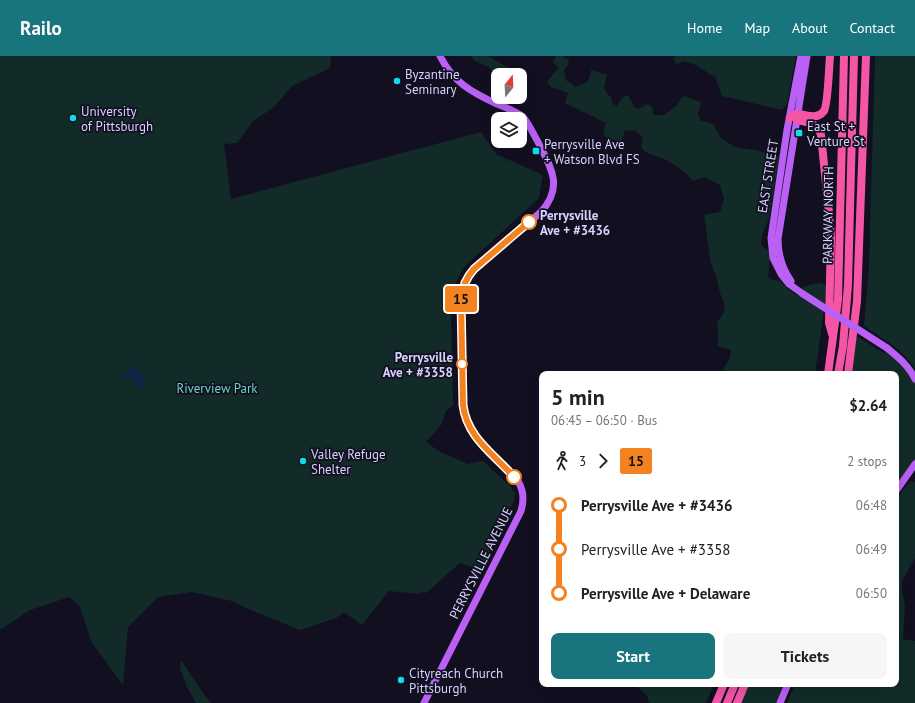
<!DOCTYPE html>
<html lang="en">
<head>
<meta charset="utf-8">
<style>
  body { margin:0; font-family:"PT Sans",sans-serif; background:#f6f6f6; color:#202124; height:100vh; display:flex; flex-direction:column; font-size:15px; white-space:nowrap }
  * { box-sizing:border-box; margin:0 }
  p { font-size:13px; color:#757577 }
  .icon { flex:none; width:22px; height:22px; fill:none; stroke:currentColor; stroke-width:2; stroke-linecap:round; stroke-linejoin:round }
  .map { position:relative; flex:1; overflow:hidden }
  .side { position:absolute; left:539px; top:315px; width:360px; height:316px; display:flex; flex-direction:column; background:#fff; border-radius:8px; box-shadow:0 4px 16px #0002 }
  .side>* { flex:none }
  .badge { padding:0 8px; border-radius:3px; font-size:14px; line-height:26px }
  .needle { width:26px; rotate:18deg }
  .buttons { position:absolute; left:491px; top:12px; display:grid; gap:8px }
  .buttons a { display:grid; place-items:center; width:36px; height:36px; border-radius:8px; background:#fff; box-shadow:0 4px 16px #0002; font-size:20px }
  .map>.badge { position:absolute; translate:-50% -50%; box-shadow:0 0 0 2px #fff }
  .legs { display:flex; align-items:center; gap:6px; height:44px; padding:0 12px; font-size:13px }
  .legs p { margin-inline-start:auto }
  .summary { display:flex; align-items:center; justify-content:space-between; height:68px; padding:0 12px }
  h1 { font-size:22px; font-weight:700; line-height:30px }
  .primary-button { display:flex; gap:8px; margin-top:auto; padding:8px 12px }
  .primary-button a { flex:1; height:46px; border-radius:8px; background:#18757e; color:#fff; font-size:16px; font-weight:700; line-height:46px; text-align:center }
  .primary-button a+a { background:#f6f6f6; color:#202124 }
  ul { padding:0 12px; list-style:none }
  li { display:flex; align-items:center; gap:14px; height:44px; font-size:15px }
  li i { display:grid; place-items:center; width:6px; height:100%; margin:0 5px; background:currentColor }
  li i::after { content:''; width:10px; height:10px; margin:-5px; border:3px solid; border-radius:50%; background:#fff }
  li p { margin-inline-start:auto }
  li:first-child i { background:linear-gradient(#0000 50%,currentColor 0) }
  li:last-child i { background:linear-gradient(currentColor 50%,#0000 0) }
  header { display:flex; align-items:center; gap:24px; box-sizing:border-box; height:56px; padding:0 20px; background:#18757e; color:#fff }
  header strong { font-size:19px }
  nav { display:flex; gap:22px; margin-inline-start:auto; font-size:14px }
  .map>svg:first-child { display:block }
  .green { fill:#122b29 }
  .water { fill:#112544 }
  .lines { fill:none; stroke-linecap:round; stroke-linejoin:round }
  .major { stroke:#ba60f5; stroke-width:7 }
  .highway { stroke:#f455a5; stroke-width:8 }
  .major-bridge { stroke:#ba60f5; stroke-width:7 }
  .line-1-casing { stroke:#fff; stroke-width:9 }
  .line-1 { stroke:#f58220; stroke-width:6 }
  .poi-dot { fill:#0fdbec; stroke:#120f21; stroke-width:1.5 }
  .stop-1-dot { fill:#fff; stroke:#f58220; stroke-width:2 }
  .labels { text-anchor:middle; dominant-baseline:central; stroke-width:3.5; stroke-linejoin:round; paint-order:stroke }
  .poi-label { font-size:13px; fill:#d6d2fc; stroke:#120f21; text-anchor:start }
  .street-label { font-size:13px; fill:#d6d2fc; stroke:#120f21 }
  .stop-label { font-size:13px; font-weight:bold; fill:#d6d2fc; stroke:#120f21; text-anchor:start }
  .park-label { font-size:13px; fill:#63d7b7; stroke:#120f21 }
</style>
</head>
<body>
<header>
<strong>Railo</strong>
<nav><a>Home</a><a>Map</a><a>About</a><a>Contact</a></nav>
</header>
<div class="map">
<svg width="915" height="647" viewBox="0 0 915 647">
  <rect width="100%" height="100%" fill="#120f21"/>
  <path class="green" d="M 0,0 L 331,0 L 330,12 L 292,30 L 273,52 L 253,65 L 237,87 L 224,88 L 231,143 L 481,76 L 496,98 L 543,119 L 539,142 L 464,211 L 453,232 L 451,254 L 453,349 L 446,355 L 441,369 L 426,386 L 440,396 L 468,408 L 483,405 L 511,431 L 512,434 L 515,437 L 514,445 L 481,514 L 460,507 L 426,537 L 421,536 L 419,538 L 389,535 L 362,569 L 344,556 L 336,562 L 300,574 L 251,554 L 232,545 L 192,536 L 158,541 L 128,571 L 123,629 L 92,587 L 80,551 L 69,541 L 30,554 L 0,574 Z
    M 471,0 L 488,0 L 516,16 L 519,19 L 498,19 L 488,11 L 475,5 Z
    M 556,0 L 562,0 L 569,4 L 568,9 L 564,14 L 566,24 L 575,31 C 587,27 589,27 591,14 L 607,19 L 604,32 L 606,36 L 611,42 L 613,48 L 617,50 C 620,45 622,40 628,39 L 634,51 L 637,53 L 648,48 L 653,52 L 653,59 L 664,59 L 676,50 L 683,40 L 701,46 L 698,58 L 701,65 L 713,68 L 721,82 L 735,91 L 754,94 L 779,100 L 769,163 L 763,176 L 761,188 L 765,193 L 769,195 L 770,201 L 768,221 L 773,224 L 780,225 L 789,234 L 798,240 L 803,231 L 814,228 L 821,227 L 825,229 L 827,233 L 815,318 L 721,318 L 730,301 L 731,294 L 717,290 C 719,282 718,275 717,267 L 724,256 L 725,249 L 720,237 L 716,220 L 711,208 L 704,159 L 720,156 L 724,143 L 720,129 L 704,121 L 693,125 L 686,117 L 675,109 L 664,103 L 645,96 L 641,91 L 643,81 L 635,75 L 625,74 L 621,86 L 607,82 L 603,78 L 606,67 L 565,47 L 568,37 L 551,31 L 547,26 L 559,11 L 554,8 L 553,5 Z
    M 675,0 L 796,0 L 787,48 L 782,54 L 722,40 L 715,20 L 711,19 L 698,10 L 685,5 L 677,8 L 673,3 L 674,3 Z
    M 875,0 L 915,0 L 915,313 C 903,293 882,282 864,270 L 869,211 Z
    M 853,278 L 884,297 L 887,292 L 915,323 L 915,408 L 896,435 L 896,318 L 848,318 Z
    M 910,425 L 915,426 L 915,502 L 902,525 L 902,534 L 905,549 L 903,583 L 915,585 L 915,647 L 787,647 L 795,628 L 896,628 L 896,443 Z
    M 181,604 L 203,637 L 211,647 L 196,647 L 187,631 L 180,613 Z
    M 639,628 L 714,628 L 706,647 L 649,647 L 647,639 L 637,631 Z
    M 745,628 L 788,628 L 780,647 L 737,647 Z"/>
  <path class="water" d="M 136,309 L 147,327 L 139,333 L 130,320 L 125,323 L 122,319 Z"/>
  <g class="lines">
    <path class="major" d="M 801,0 L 787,74 L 771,182 L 773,202 L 781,218 L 789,228 L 803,238
      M 791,225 C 782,212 778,199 778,183 L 807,0
      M 887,292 C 898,301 909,310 915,323
      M 896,435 L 915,408
      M 424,647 L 521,455 C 524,445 524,436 519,427 C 498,402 467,383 463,349 L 461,248 C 461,234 465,224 474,213 L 541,156 C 564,130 551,112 538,86 C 533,78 529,67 522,60 C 515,55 505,51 497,48 C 471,36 453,26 440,0
      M 780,647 L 788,628"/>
    <path class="highway" d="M 790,62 C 797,55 801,59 810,60 C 815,61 820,60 824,55 C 828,49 829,10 830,0
      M 797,64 C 808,67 817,66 821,79 L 829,157 L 831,182 L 829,267 L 832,278
      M 828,318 L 838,244 L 844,0
      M 838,318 L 843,290 L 848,229 L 854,0
      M 848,318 L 857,245 L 866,0
      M 716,647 L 724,628
      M 727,647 L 735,628
      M 737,647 L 745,628"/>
    <path class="major-bridge" d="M 803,238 L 887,292"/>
  </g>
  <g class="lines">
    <defs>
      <path id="line-1" d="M 514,421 C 494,398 467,382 463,349 L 461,243 C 462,231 466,222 474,213 L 529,166"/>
    </defs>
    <use href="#line-1" class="line-1-casing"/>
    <use href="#line-1" class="line-1"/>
  </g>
  <g class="poi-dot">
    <circle cx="397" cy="25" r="4"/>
    <circle cx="73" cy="62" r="4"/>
    <rect x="795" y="73" width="8" height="8" rx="2"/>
    <rect x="532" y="91" width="8" height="8" rx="2"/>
    <circle cx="303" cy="405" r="4"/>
    <circle cx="401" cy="624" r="4"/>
  </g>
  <g class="stop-1-dot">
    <circle cx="529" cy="166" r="7"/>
    <circle cx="462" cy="308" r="5"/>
    <circle cx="514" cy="421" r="7"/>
  </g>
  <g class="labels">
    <g class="poi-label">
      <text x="405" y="18">Byzantine<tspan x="405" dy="15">Seminary</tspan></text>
      <text x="81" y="55">University<tspan x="81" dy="15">of Pittsburgh</tspan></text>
      <text x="807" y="70">East St +<tspan x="807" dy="15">Venture St</tspan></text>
      <text x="544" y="88">Perrysville Ave<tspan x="544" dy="15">+ Watson Blvd FS</tspan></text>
      <text x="311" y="398">Valley Refuge<tspan x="311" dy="15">Shelter</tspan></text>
      <text x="409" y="617">Cityreach Church<tspan x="409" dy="15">Pittsburgh</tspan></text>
    </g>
    <g class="street-label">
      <text transform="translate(768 120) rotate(-81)">EAST STREET</text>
      <text transform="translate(828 159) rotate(-89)">PARKWAY NORTH</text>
      <text transform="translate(481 507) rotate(-63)">PERRYSVILLE AVENUE</text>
    </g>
    <g class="stop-label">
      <text x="540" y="159">Perrysville<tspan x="540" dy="15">Ave + #3436</tspan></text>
      <text x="453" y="301" text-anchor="end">Perrysville<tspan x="453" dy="15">Ave + #3358</tspan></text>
    </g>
    <g class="park-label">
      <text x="217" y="332">Riverview Park</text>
    </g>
  </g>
</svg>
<div class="buttons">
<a><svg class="needle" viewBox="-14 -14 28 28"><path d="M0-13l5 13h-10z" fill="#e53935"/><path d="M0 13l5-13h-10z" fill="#757577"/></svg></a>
<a><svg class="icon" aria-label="layers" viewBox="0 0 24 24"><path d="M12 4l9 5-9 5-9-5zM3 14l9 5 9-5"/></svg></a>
</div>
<b class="badge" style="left:461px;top:243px;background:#f58220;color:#111">15</b>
<section class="side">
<div class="summary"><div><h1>5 min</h1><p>06:45 – 06:50 · Bus</p></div><b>$2.64</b></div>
<div class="legs"><svg class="icon" aria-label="walk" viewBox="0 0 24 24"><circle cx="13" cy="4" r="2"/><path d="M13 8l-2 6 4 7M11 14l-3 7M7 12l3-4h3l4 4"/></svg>3<svg class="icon" aria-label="forward" viewBox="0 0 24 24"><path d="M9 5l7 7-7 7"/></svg><b class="badge" style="background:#f58220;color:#111">15</b><p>2 stops</p></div>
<ul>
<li><i style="color:#f58220"></i><b>Perrysville Ave + #3436</b><p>06:48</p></li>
<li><i style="color:#f58220"></i><span>Perrysville Ave + #3358</span><p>06:49</p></li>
<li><i style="color:#f58220"></i><b>Perrysville Ave + Delaware</b><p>06:50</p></li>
</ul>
<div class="primary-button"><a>Start</a><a>Tickets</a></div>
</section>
</div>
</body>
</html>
